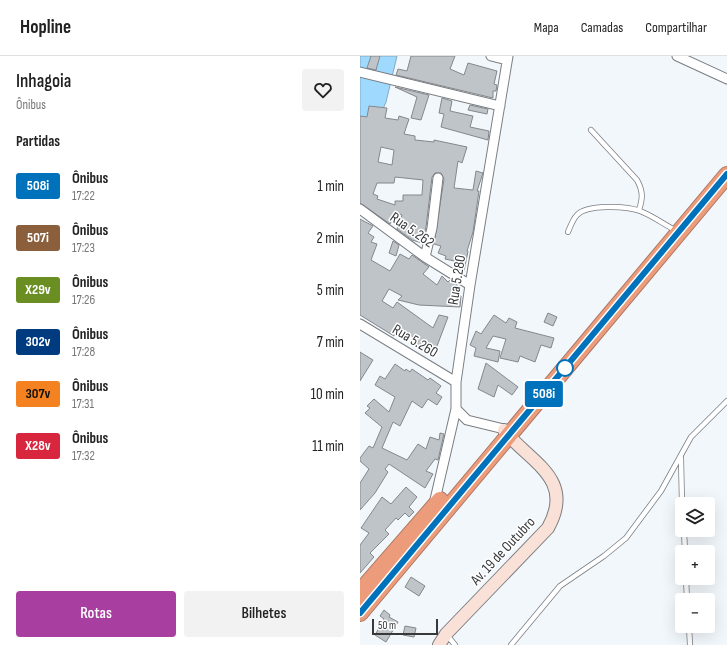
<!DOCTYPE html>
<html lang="pt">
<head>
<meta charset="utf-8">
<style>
  body { margin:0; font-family:"Sofia Sans Condensed",sans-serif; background:#f2f2f2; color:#222; height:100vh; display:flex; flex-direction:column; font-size:15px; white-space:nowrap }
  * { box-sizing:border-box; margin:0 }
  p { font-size:13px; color:#767676 }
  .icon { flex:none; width:22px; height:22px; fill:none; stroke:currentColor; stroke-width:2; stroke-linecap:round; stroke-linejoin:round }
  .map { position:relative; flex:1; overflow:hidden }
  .side { display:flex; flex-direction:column; background:#fff; width:360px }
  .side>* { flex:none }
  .badge { padding:0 8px; border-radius:3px; font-size:14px; line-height:26px }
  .buttons { position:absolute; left:315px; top:441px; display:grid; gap:8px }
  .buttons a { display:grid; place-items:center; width:40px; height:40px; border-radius:4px; background:#fff; box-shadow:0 4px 16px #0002; font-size:20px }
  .scale { position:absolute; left:12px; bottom:10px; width:66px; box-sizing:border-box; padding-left:4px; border:2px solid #37393b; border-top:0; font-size:11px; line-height:14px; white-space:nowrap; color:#37393b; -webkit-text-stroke:3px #fff; paint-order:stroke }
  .map>.badge { position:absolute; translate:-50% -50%; box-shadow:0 0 0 2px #fff }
  h2 { padding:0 16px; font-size:15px; line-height:36px }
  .round { display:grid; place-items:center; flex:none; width:42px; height:42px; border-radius:4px; background:#f2f2f2 }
  .head { display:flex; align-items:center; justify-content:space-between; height:68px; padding:0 16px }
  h1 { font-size:19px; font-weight:600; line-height:30px }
  .button { display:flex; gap:8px; margin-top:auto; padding:8px 16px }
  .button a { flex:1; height:46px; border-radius:4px; background:#a83e9f; color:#fff; font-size:16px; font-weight:600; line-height:46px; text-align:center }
  .button a+a { background:#f2f2f2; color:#222 }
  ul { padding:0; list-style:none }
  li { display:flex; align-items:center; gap:12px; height:52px; padding:0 16px }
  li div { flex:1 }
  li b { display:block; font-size:15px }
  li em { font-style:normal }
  li .badge { min-width:44px; font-weight:700; text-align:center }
  header { display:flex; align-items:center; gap:24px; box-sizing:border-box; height:56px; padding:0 20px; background:#fff; border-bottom:1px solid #e0e0e0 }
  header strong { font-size:19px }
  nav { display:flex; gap:22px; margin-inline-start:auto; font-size:14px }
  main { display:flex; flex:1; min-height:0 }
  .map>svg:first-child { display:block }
  .water { fill:#9fdafe; stroke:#80aac4 }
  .building { fill:#bfc4c9; stroke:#84888d; fill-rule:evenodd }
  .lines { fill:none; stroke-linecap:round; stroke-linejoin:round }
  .lane-casing { stroke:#7a7e83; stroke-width:6 }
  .street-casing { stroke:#7a7e83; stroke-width:11 }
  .secondary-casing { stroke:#7a7e83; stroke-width:14 }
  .highway-casing { stroke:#ad7965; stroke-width:18 }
  .lane { stroke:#fff; stroke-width:4.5 }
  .street { stroke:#fff; stroke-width:9 }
  .secondary { stroke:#fae1d7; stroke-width:12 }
  .highway { stroke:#ed9c7b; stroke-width:16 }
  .line-casing { stroke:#fff; stroke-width:9 }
  .line { stroke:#0072bc; stroke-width:6 }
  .stop-dot { fill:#fff; stroke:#0072bc; stroke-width:2 }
  .labels { text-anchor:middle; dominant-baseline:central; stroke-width:3; stroke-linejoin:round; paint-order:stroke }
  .street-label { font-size:15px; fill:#37393b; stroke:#fff }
</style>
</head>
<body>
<header>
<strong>Hopline</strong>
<nav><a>Mapa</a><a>Camadas</a><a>Compartilhar</a></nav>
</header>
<main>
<section class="side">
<div class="head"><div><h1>Inhagoia</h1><p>Ônibus</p></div><a class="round"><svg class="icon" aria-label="heart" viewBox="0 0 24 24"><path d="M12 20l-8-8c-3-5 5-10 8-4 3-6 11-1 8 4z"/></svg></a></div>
<h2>Partidas</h2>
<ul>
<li><span class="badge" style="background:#0072bc;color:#fff">508i</span><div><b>Ônibus</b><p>17:22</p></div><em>1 min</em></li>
<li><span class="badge" style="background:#8b5e3c;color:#fff">507i</span><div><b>Ônibus</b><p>17:23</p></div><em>2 min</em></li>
<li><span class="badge" style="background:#6b8e23;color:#fff">X29v</span><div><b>Ônibus</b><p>17:26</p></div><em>5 min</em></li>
<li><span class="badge" style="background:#003b80;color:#fff">302v</span><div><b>Ônibus</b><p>17:28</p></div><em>7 min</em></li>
<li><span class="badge" style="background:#f58220;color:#111">307v</span><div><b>Ônibus</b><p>17:31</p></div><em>10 min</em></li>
<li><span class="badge" style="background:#d7263d;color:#fff">X28v</span><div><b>Ônibus</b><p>17:32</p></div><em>11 min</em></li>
</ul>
<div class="button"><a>Rotas</a><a>Bilhetes</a></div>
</section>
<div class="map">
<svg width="367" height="589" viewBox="0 0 367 589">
  <rect width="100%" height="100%" fill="#f2f7fc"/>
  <path class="water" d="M 0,0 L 37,0 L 26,46 L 5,94 L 0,117 Z"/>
  <path class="building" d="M 11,0 L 20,0 L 16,14 L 7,12 Z
    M 51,0 L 95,0 L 90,13 L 104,19 L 108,7 L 137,15 L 134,28 L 137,29 L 136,35 L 133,35 L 133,42 L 36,19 L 38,13 L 47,15 Z
    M 35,31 L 69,39 L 61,64 L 51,62 L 57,41 Z
    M 82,42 L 92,45 L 90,55 L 113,60 L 110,71 L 129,75 L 128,84 L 81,71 L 84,58 L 79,57 Z
    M 110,49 L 128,53 L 127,58 L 108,54 Z
    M 9,50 L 27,52 L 25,62 L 38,64 L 39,60 L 49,63 L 44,78 L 55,80 L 55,84 L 74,86 L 74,84 L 107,91 L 102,107 L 98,105 L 94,132 L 113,134 L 116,115 L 123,117 L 117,135 L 119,135 L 113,176 L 107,195 L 108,195 L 104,215 L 97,213 L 99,206 L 85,203 L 86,200 L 78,197 L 81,190 L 74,188 L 84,123 L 81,117 L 75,117 L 72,121 L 66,171 L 62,187 L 52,184 L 37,173 L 42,159 L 36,156 L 30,168 L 0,147 L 0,60 L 7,61 ZM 21,91 L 34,94 L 32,109 L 18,106 ZM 35,121 L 63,124 L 62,139 L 43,139 L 43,145 L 35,145 L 35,149 L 17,143 L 18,140 L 13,138 L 17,127 L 34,127 Z
    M 0,163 L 13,170 L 8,177 L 14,181 L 11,186 L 17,188 L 11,204 L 30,215 L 40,198 L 49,203 L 52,199 L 69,211 L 63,218 L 77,229 L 82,220 L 88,226 L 90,224 L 97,228 L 96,240 L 101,240 L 100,251 L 59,249 L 38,244 L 42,240 L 29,233 L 22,245 L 33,252 L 37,246 L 73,272 L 79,259 L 88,261 L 74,298 L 64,295 L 55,288 L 57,284 L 40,271 L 34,280 L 0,259 Z
    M 33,185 L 39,189 L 36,200 L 29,197 Z
    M 188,257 L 197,261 L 193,270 L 184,266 Z
    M 134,259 L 146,267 L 149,262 L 157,266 L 155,272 L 194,282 L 191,292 L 181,289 L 175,306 L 160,300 L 158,306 L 140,302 L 146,283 L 133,280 L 126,292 L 140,295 L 138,306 L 114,300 L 116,292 L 110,289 L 116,275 L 121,278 Z
    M 0,296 L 13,304 L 0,325 Z
    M 126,307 L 158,331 L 152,339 L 138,329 L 134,341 L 118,333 Z
    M 35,308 L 45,315 L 46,313 L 50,316 L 52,313 L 68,324 L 70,322 L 81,330 L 76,337 L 82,341 L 77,349 L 68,343 L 62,352 L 52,345 L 40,370 L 33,366 L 22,392 L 47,404 L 58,388 L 66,393 L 70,381 L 79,384 L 80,377 L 84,378 L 78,404 L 75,403 L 66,415 L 73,418 L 65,432 L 29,408 L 25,413 L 28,416 L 15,437 L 0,454 L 0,427 L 9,413 L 0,405 L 0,402 L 9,390 L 13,392 L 22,371 L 5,357 L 10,352 L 7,350 L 14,343 L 29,356 L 35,341 L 15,329 L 20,320 L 25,323 Z
    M 46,431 L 57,441 L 49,451 L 54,456 L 49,461 L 45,457 L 38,464 L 36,462 L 25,474 L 29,478 L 10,497 L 14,501 L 0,517 L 0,489 L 9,477 L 1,472 L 22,441 L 31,448 Z
    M 51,521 L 65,530 L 59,540 L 45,531 Z
    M 24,554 L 30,559 L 29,561 L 38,566 L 26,586 L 15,579 L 24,563 L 20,560 Z
    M 45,570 L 56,572 L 54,581 L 43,579 Z"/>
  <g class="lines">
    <defs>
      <path id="lane" d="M 231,74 L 277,124 C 283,135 283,142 279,154
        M 208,176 C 210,171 213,163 217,159 C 227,148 267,150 280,155 C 291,159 302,167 313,173
        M 321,402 L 322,448
        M 324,474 L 325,496
        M 326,522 L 327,544
        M 329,570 L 330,589
        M 86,578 L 95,589
        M 151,589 L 200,530 L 244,500 L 266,482 L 301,435 L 331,381 L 367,345"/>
      <path id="street" d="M 131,0 L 147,4
        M 317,0 L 367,23
        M 0,16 L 140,50
        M 0,153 L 65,201 L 110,229
        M 65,201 L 72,172 L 78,122
        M 0,268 L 96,326
        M 96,353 L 107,364 L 144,373
        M 74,448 L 96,353 L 96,326 L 110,229 L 148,0"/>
      <path id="secondary" d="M 79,589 L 86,578 L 188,472 C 216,422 169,406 144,374"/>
      <path id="highway" d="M 0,536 L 80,444
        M 0,557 L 367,119"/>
    </defs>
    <use href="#lane" class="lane-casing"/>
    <use href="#street" class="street-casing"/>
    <use href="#secondary" class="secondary-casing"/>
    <use href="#highway" class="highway-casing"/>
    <use href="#lane" class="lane"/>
    <use href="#street" class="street"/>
    <use href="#secondary" class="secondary"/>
    <use href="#highway" class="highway"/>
  </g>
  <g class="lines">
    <defs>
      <path id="line" d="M 0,557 L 367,118"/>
    </defs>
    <use href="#line" class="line-casing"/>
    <use href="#line" class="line"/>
  </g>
  <circle class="stop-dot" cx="205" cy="312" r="8"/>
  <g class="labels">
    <g class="street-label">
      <text transform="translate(52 174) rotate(35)">Rua 5.262</text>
      <text transform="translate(97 224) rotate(-81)">Rua 5.280</text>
      <text transform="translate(55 285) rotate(31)">Rua 5.260</text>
      <text transform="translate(143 495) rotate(-47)">Av. 19 de Outubro</text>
    </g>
  </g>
</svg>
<div class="buttons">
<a><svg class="icon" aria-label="layers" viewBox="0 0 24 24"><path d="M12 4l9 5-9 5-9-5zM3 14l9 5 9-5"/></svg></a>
<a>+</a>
<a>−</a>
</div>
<div class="scale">50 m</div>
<b class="badge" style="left:184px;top:338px;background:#0072bc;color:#fff">508i</b>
</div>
</main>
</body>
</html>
